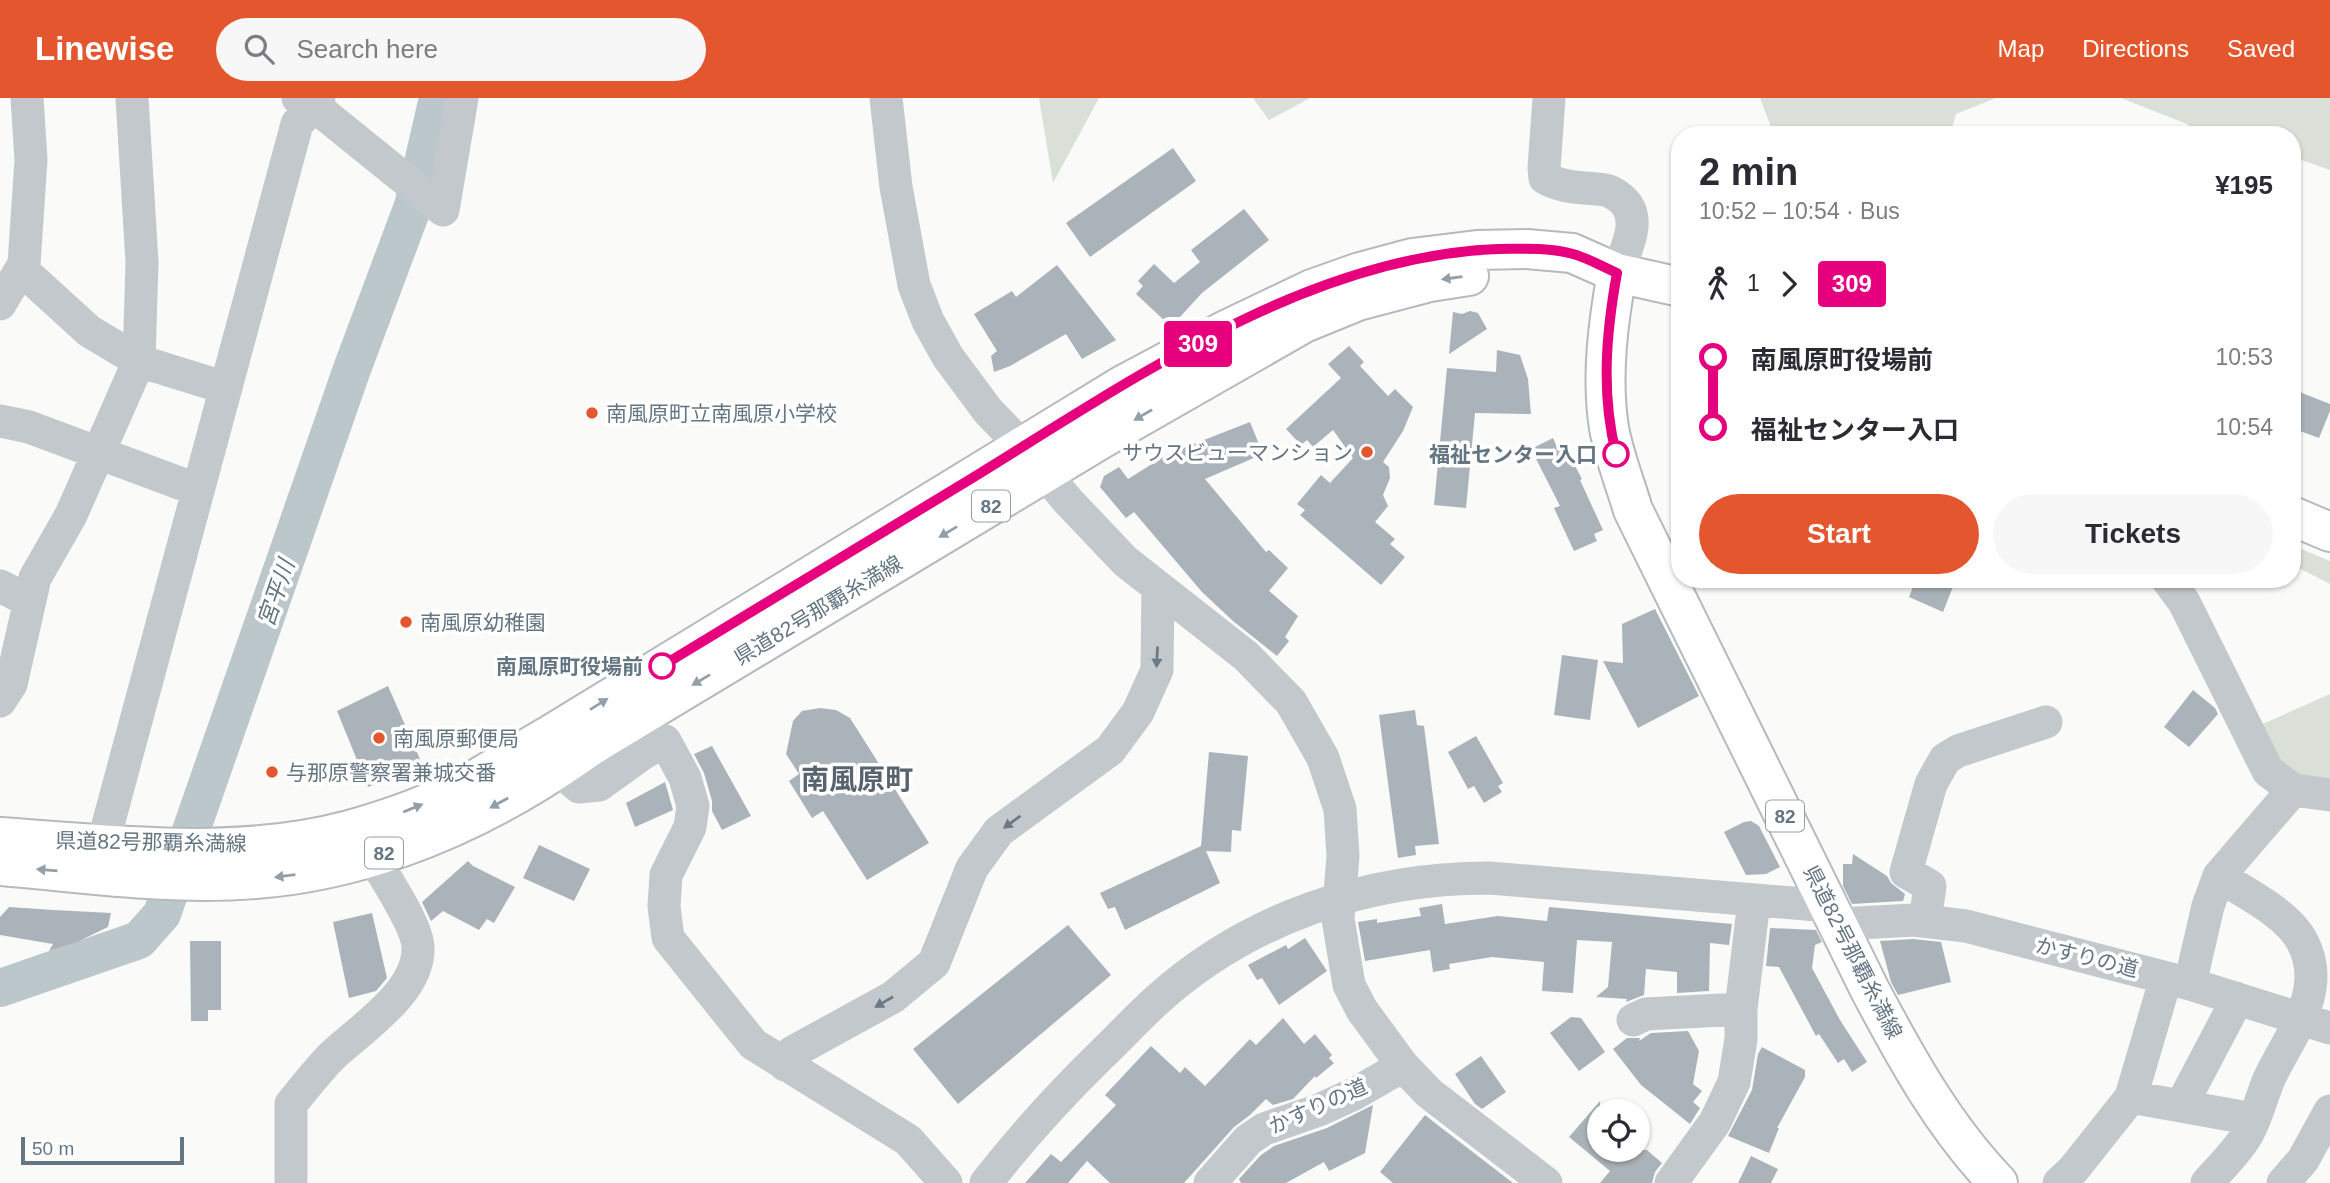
<!DOCTYPE html>
<html lang="en">
<head>
<meta charset="utf-8">
<style>
  body { margin:0; font-family:Arial,"Noto Sans JP",sans-serif; background:#f7f7f7; color:#2b2b33; height:100vh; display:flex; flex-direction:column; font-size:26px; white-space:nowrap }
  * { box-sizing:border-box; margin:0 }
  p { font-size:23px; color:#7c7c81 }
  .icon { flex:none; width:38px; height:38px; fill:none; stroke:currentColor; stroke-width:2; stroke-linecap:round; stroke-linejoin:round }
  .map { position:relative; flex:1; overflow:hidden }
  .sheet { position:absolute; left:1671px; top:28px; width:630px; height:462px; display:flex; flex-direction:column; background:#fff; border-radius:28px; box-shadow:0 2px 5px #0004 }
  .sheet>* { flex:none }
  .badge { padding:0 14px; border-radius:5px; font-size:24px; line-height:46px }
  .tools { position:absolute; left:1587px; top:1001px; display:grid; gap:14px }
  .tools a { display:grid; place-items:center; width:63px; height:63px; border-radius:50%; background:#fff; box-shadow:0 2px 5px #0004; font-size:35px }
  .scale { position:absolute; left:21px; bottom:18px; width:163px; box-sizing:border-box; padding-left:7px; border:4px solid #657683; border-top:0; font-size:19px; line-height:24px; white-space:nowrap; color:#657683; -webkit-text-stroke:5px #fff; paint-order:stroke }
  .map>.badge { position:absolute; translate:-50% -50%; box-shadow:0 0 0 4px #fff }
  .legs { display:flex; align-items:center; gap:10px; height:77px; padding:0 28px; font-size:23px }
  .legs p { margin-inline-start:auto }
  .overview { display:flex; align-items:center; justify-content:space-between; height:119px; padding:0 28px }
  h1 { font-size:38px; font-weight:600; line-height:52px }
  .button { display:flex; gap:14px; margin-top:auto; padding:14px 28px }
  .button a { flex:1; height:80px; border-radius:42px; background:#e4572e; color:#fff; font-size:28px; font-weight:600; line-height:80px; text-align:center }
  .button a+a { background:#f7f7f7; color:#2b2b33 }
  ul { padding:0 28px; list-style:none }
  li { display:flex; align-items:center; gap:24px; height:70px; font-size:26px }
  li i { display:grid; place-items:center; width:10px; height:100%; margin:0 9px; background:currentColor }
  li i::after { content:''; width:18px; height:18px; margin:-9px; border:5px solid; border-radius:50%; background:#fff }
  li p { margin-inline-start:auto }
  li:first-child i { background:linear-gradient(#0000 50%,currentColor 0) }
  li:last-child i { background:linear-gradient(currentColor 50%,#0000 0) }
  header { display:flex; align-items:center; gap:42px; box-sizing:border-box; height:98px; padding:0 35px; background:#e4572e; color:#fff }
  header strong { font-size:33px }
  nav { display:flex; gap:38px; margin-inline-start:auto; font-size:24px }
  .search { width:490px; height:63px; background:#f7f7f7; display:flex; align-items:center; gap:18px; box-sizing:border-box; padding:0 24px; border-radius:38px; color:#7c7c81; font-size:26px }
  .map>svg:first-child { display:block }
  .green { fill:#dadfd7 }
  .lines { fill:none; stroke-linecap:round; stroke-linejoin:round }
  .river { stroke:#bbc7cb; stroke-width:38 }
  .building { fill:#aab3b9 }
  .major-casing { stroke:#b5babe; stroke-width:42 }
  .minor { stroke:#c3c8cc; stroke-width:33 }
  .major { stroke:#fff; stroke-width:38 }
  .oneway { fill:#939fa8 }
  .oneway2 { fill:#6a7a87 }
  .line-1-casing { stroke:#fff; stroke-width:16 }
  .line-1 { stroke:#e6007e; stroke-width:10 }
  .poi-dot { fill:#e4572e; stroke:#fff; stroke-width:2.5 }
  .stop-1-dot { fill:#fff; stroke:#e6007e; stroke-width:3.5 }
  .labels { text-anchor:middle; dominant-baseline:central; stroke-width:7; stroke-linejoin:round; paint-order:stroke }
  .shield { fill:#fff; stroke:#939fa8; stroke-width:2 }
  .shield-label { font-size:19px; font-weight:bold; fill:#657683 }
  .poi-label { font-size:21px; fill:#657683; stroke:#fff; text-anchor:start }
  .stop-label { font-size:21px; font-weight:bold; fill:#657683; stroke:#fff; text-anchor:end }
  .street-label { font-size:21px; fill:#657683; stroke:#fff }
  .water-label { font-size:23px; font-style:italic; fill:#60757c; stroke:#fff }
  .district-label { font-size:28px; font-weight:bold; fill:#57646e; stroke:#fff }
</style>
</head>
<body>
<header>
<strong>Linewise</strong>
<div class="search"><svg class="icon" aria-label="search" viewBox="0 0 24 24"><circle cx="10" cy="10" r="6"/><path d="M15 15l6 6"/></svg>Search here</div>
<nav><a>Map</a><a>Directions</a><a>Saved</a></nav>
</header>
<div class="map">
<svg width="2330" height="1085" viewBox="0 0 2330 1085">
  <rect width="100%" height="100%" fill="#fafaf8"/>
  <path class="green" d="M 1039,0 L 1099,0 L 1053,85 Z
    M 1253,0 L 1310,0 L 1269,22 Z
    M 1760,0 L 1996,0 L 1956,16 L 1950,37 L 1774,37 Z
    M 2121,0 L 2330,0 L 2330,72 L 2293,59 L 2292,37 L 2198,37 L 2187,26 Z
    M 2292,447 L 2330,463 L 2330,486 L 2293,467 Z
    M 2330,596 L 2330,687 C 2283,671 2282,673 2258,628 Z"/>
  <g class="lines">
    <path class="river" d="M 0,890 L 139,842 L 162,816 L 352,271 L 413,108 L 438,0"/>
  </g>
  <path class="building" d="M 1173,50 L 1196,83 L 1090,159 L 1066,125 Z
    M 1244,111 L 1269,142 L 1202,195 L 1179,220 L 1165,223 L 1136,196 L 1143,188 L 1138,183 L 1154,166 L 1174,185 L 1200,164 L 1191,152 Z
    M 1057,167 L 1116,242 L 1082,261 L 1066,236 L 1010,268 L 994,274 L 991,258 L 997,253 L 974,216 L 1012,193 L 1016,199 Z
    M 1470,213 L 1478,215 L 1487,231 L 1449,256 L 1453,214 L 1462,216 Z
    M 1349,248 L 1364,264 L 1360,268 L 1388,298 L 1395,291 L 1413,309 L 1403,333 L 1383,364 L 1389,369 L 1390,380 L 1383,397 L 1388,408 L 1375,424 L 1395,441 L 1390,446 L 1405,459 L 1381,487 L 1300,417 L 1305,412 L 1297,406 L 1321,377 L 1330,385 L 1353,360 L 1333,332 L 1313,349 L 1307,342 L 1301,347 L 1286,331 L 1341,280 L 1328,266 Z
    M 1497,252 L 1520,257 L 1528,281 L 1531,316 L 1475,315 L 1466,410 L 1434,407 L 1447,270 L 1496,274 Z
    M 2292,291 L 2330,306 L 2330,313 L 2319,340 L 2292,330 Z
    M 1250,324 L 1263,356 L 1205,381 L 1266,454 L 1269,452 L 1288,470 L 1269,493 L 1298,518 L 1285,539 L 1289,543 L 1277,558 L 1233,523 L 1202,494 L 1134,414 L 1126,420 L 1100,389 L 1104,378 L 1119,369 L 1128,381 L 1168,356 Z
    M 1553,340 L 1557,349 L 1564,347 L 1582,381 L 1580,382 L 1603,432 L 1594,436 L 1597,443 L 1574,453 L 1554,410 L 1560,408 L 1531,351 Z
    M 1916,481 L 1956,481 L 1943,514 L 1909,499 Z
    M 1655,511 L 1699,598 L 1638,630 L 1603,563 L 1623,565 L 1622,526 Z
    M 1562,557 L 1598,562 L 1590,622 L 1554,617 Z
    M 388,588 L 423,668 L 368,689 L 337,613 Z
    M 2193,592 L 2215,610 L 2218,616 L 2189,649 L 2164,629 Z
    M 820,610 L 836,612 L 850,620 L 929,745 L 867,782 L 823,713 L 812,720 L 789,683 L 799,676 L 786,656 L 793,623 L 802,613 Z
    M 1415,612 L 1417,627 L 1424,628 L 1439,746 L 1415,748 L 1416,757 L 1398,760 L 1379,617 Z
    M 1476,638 L 1503,685 L 1498,688 L 1502,694 L 1484,705 L 1474,688 L 1468,691 L 1448,654 Z
    M 712,648 L 751,718 L 722,732 L 712,713 L 712,703 L 704,675 L 694,656 Z
    M 1209,654 L 1248,658 L 1241,733 L 1232,732 L 1231,754 L 1206,753 L 1220,785 L 1125,832 L 1115,809 L 1108,811 L 1100,795 L 1201,748 Z
    M 665,684 L 673,712 L 635,729 L 626,705 Z
    M 1751,723 L 1759,728 L 1780,769 L 1766,776 L 1746,777 L 1724,734 L 1744,724 Z
    M 539,747 L 590,771 L 574,803 L 523,780 Z
    M 1853,756 L 1887,778 L 1891,785 L 1905,796 L 1903,803 L 1852,806 L 1843,788 L 1843,766 L 1852,766 Z
    M 468,763 L 473,768 L 515,789 L 494,825 L 487,821 L 479,832 L 443,813 L 431,823 L 422,804 Z
    M 1442,806 L 1445,826 L 1498,818 L 1547,823 L 1549,809 L 1732,826 L 1729,847 L 1710,845 L 1709,893 L 1677,895 L 1677,874 L 1646,871 L 1644,897 L 1626,904 L 1627,901 L 1596,899 L 1608,889 L 1612,844 L 1577,842 L 1573,895 L 1542,893 L 1544,864 L 1492,859 L 1449,866 L 1450,871 L 1433,874 L 1430,852 L 1365,863 L 1358,824 L 1377,821 L 1377,825 L 1421,818 L 1419,810 Z
    M 9,809 L 54,812 L 111,815 L 108,829 L 77,844 L 49,853 L 53,846 L 0,837 L 0,819 Z
    M 372,815 L 387,880 L 376,893 L 349,900 L 333,824 Z
    M 1068,827 L 1111,877 L 958,1006 L 913,951 Z
    M 1770,830 L 1816,832 L 1822,844 L 1815,847 L 1812,870 L 1840,922 L 1867,964 L 1852,974 L 1844,961 L 1838,965 L 1819,936 L 1816,938 L 1779,869 L 1766,868 Z
    M 1305,840 L 1327,873 L 1279,907 L 1262,880 L 1257,882 L 1248,867 L 1286,847 L 1288,851 Z
    M 1913,841 L 1941,844 L 1951,884 L 1898,897 L 1891,884 L 1880,843 Z
    M 190,843 L 221,843 L 221,912 L 208,912 L 208,923 L 191,923 Z
    M 1571,919 L 1581,920 L 1605,954 L 1579,973 L 1550,935 Z
    M 1283,920 L 1304,946 L 1315,936 L 1332,957 L 1329,960 L 1334,965 L 1316,980 L 1315,978 L 1293,1001 L 1273,1007 L 1266,1001 L 1250,1017 L 1234,1029 L 1184,1085 L 1110,1085 L 1087,1063 L 1068,1085 L 1025,1085 L 1051,1056 L 1061,1064 L 1116,1007 L 1105,997 L 1151,948 L 1180,975 L 1185,969 L 1205,988 L 1250,941 L 1256,947 Z
    M 1688,933 L 1699,953 L 1693,986 L 1702,993 L 1693,1004 L 1700,1010 L 1690,1026 L 1641,987 L 1613,951 L 1627,940 L 1640,940 L 1639,943 L 1651,935 Z
    M 1762,949 L 1805,972 L 1805,979 L 1777,1030 L 1779,1030 L 1769,1055 L 1728,1038 L 1752,992 L 1758,956 Z
    M 1481,958 L 1506,994 L 1482,1011 L 1475,1006 L 1455,976 Z
    M 1600,1003 L 1600,1052 L 1647,1052 L 1662,1065 L 1655,1074 L 1652,1085 L 1600,1085 L 1610,1073 L 1569,1039 Z
    M 1373,1007 L 1365,1055 L 1329,1073 L 1324,1064 L 1286,1085 L 1241,1085 L 1239,1081 L 1261,1057 L 1274,1048 L 1327,1030 Z
    M 1425,1017 L 1439,1028 L 1513,1085 L 1393,1085 L 1380,1074 Z
    M 1751,1058 L 1778,1071 L 1771,1085 L 1738,1085 Z"/>
  <g class="lines">
    <defs>
      <path id="major" d="M 1617,175 C 1608,225 1601,279 1609,330 C 1614,358 1625,385 1633,412 L 1870,892 C 1906,960 1944,1029 1998,1085
        M 2292,418 L 2330,434
        M 0,739 C 114,747 237,762 349,732 C 388,721 432,706 468,686 C 495,670 522,653 550,637 L 1123,287 L 1224,233 L 1312,191 L 1360,174 L 1412,160 L 1477,152 L 1527,151 L 1572,155 L 1617,175 L 1680,189
        M 0,768 C 84,775 171,788 255,781 C 353,774 450,737 534,686 C 557,672 579,656 601,642 L 1103,340 L 1304,225 L 1358,203 L 1430,184 L 1469,178"/>
    </defs>
    <use href="#major" class="major-casing"/>
    <path class="minor" d="M 298,0 L 313,7 L 443,112 L 462,0
      M 886,0 L 896,89 L 914,187 L 928,223 L 948,259 L 988,313 L 1023,349 L 1068,403 L 1125,463 L 1246,558 L 1291,604 L 1323,660 L 1340,711 L 1343,758 L 1338,821 L 1349,887 L 1362,912 L 1403,968 L 1429,995 L 1546,1085
      M 1549,0 L 1544,70 L 1545,80 C 1564,91 1584,89 1605,92 C 1610,93 1614,95 1619,99 C 1645,118 1626,151 1617,175
      M 21,171 L 89,233 L 139,263 L 226,290
      M 0,206 L 24,166 L 31,62 L 27,0
      M 0,323 L 29,329 L 198,392
      M 2167,481 L 2184,504 L 2268,673 L 2293,692 L 2330,697
      M 0,488 L 29,503
      M 0,603 L 11,586 L 35,480 L 71,417 L 139,263 L 142,164 L 132,0
      M 558,671 L 579,689 L 599,687 L 642,656 L 665,643 L 685,680 L 693,708 L 690,729 L 666,777 L 664,808 L 668,840 L 753,946 L 908,1042 L 946,1085
      M 96,771 L 297,26 L 319,0
      M 1925,823 L 1930,788 L 1906,774 L 1931,686 L 1945,661 L 1958,653 L 2046,624
      M 1838,826 L 1914,822 L 1966,828 L 2190,886 L 2330,930
      M 2190,886 L 2208,808 L 2219,778 L 2293,692
      M 1633,922 L 1646,916 L 1741,911
      M 785,967 L 791,955 L 893,899 L 934,865 L 972,770 L 999,733 L 1110,652 L 1138,614 L 1157,572 L 1158,491
      M 2131,999 L 2253,1021
      M 2181,1008 L 2230,915 L 2236,900
      M 291,1085 L 291,1006 C 305,989 318,972 333,957 C 362,930 419,894 418,850 C 418,828 385,780 373,759
      M 986,1085 C 1021,1040 1059,998 1100,958 C 1119,940 1137,920 1157,902 C 1248,820 1367,780 1489,780 L 1829,808
      M 1210,1085 L 1248,1042 L 1264,1031 L 1319,1012 L 1354,996 L 1403,968
      M 1671,1085 L 1715,1024 L 1734,984 L 1741,941 L 1741,911 L 1754,803
      M 2059,1085 L 2073,1072 L 2131,999 L 2166,880
      M 2207,1085 C 2219,1071 2235,1056 2245,1040 C 2256,1023 2261,1000 2269,981 C 2289,938 2329,893 2302,843 C 2287,815 2245,795 2219,778
      M 2283,1085 L 2303,1062 L 2330,1013"/>
    <use href="#major" class="major"/>
  </g>
  <defs><path id="oneway-solid" d="M-6-.8H1V-3.2L6.5 0L1 3.2V.8H-6Z" transform="scale(1.75)"/></defs>
  <g class="oneway">
    <use href="#oneway-solid" transform="translate(1452 180) rotate(172)"/>
    <use href="#oneway-solid" transform="translate(1143 317) rotate(150)"/>
    <use href="#oneway-solid" transform="translate(948 434) rotate(149)"/>
    <use href="#oneway-solid" transform="translate(701 582) rotate(149)"/>
    <use href="#oneway-solid" transform="translate(599 606) rotate(-32)"/>
    <use href="#oneway-solid" transform="translate(499 705) rotate(151)"/>
    <use href="#oneway-solid" transform="translate(413 710) rotate(-22)"/>
    <use href="#oneway-solid" transform="translate(47 772) rotate(-175)"/>
    <use href="#oneway-solid" transform="translate(285 778) rotate(173)"/>
  </g>
  <g class="oneway2">
    <use href="#oneway-solid" transform="translate(1157 559) rotate(93)"/>
    <use href="#oneway-solid" transform="translate(1012 724) rotate(144)"/>
    <use href="#oneway-solid" transform="translate(884 904) rotate(150)"/>
  </g>
  <g class="lines">
    <defs>
      <path id="line-1" d="M 662,568 C 764,506 867,444 969,382 C 1129,284 1306,158 1498,151 C 1522,151 1550,149 1573,156 C 1588,160 1603,169 1617,175 C 1606,236 1601,295 1616,356"/>
    </defs>
    <use href="#line-1" class="line-1-casing"/>
    <use href="#line-1" class="line-1"/>
  </g>
  <g class="poi-dot">
    <circle cx="592" cy="315" r="7"/>
    <circle cx="1367" cy="354" r="7"/>
    <circle cx="406" cy="524" r="7"/>
    <circle cx="379" cy="640" r="7"/>
    <circle cx="272" cy="674" r="7"/>
  </g>
  <g class="stop-1-dot">
    <circle cx="1616" cy="356" r="12"/>
    <circle cx="662" cy="568" r="12"/>
  </g>
  <g class="labels">
    <g class="shield">
      <rect x="972" y="392.5" width="38" height="31" rx="5"/>
      <rect x="1766" y="702.5" width="38" height="31" rx="5"/>
      <rect x="365" y="739.5" width="38" height="31" rx="5"/>
    </g>
    <g class="shield-label">
      <text x="991" y="408">82</text>
      <text x="1785" y="718">82</text>
      <text x="384" y="755">82</text>
    </g>
    <g class="poi-label">
      <text x="606" y="315">南風原町立南風原小学校</text>
      <text x="1353" y="354" text-anchor="end">サウスビューマンション</text>
      <text x="420" y="524">南風原幼稚園</text>
      <text x="393" y="640">南風原郵便局</text>
      <text x="286" y="674">与那原警察署兼城交番</text>
    </g>
    <g class="stop-label">
      <text x="1597" y="356">福祉センター入口</text>
      <text x="643" y="568">南風原町役場前</text>
    </g>
    <g class="street-label">
      <text transform="translate(818 512) rotate(-31)">県道82号那覇糸満線</text>
      <text transform="translate(151 744) rotate(1)">県道82号那覇糸満線</text>
      <text transform="translate(1853 854) rotate(63)">県道82号那覇糸満線</text>
      <text transform="translate(2087 859) rotate(14)">かすりの道</text>
      <text transform="translate(1318 1008) rotate(-24)">かすりの道</text>
    </g>
    <g class="water-label">
      <text transform="translate(276 495) rotate(-71)">宮平川</text>
    </g>
    <g class="district-label">
      <text x="857" y="681">南風原町</text>
    </g>
  </g>
</svg>
<div class="tools">
<a><svg class="icon" aria-label="locate" viewBox="0 0 24 24"><circle cx="12" cy="12" r="6"/><path d="M12 2v4M12 18v4M2 12h4M18 12h4"/></svg></a>
</div>
<div class="scale">50 m</div>
<b class="badge" style="left:1198px;top:246px;background:#e6007e;color:#fff">309</b>
<section class="sheet">
<div class="overview"><div><h1>2 min</h1><p>10:52 – 10:54 · Bus</p></div><b>¥195</b></div>
<div class="legs"><svg class="icon" aria-label="walk" viewBox="0 0 24 24"><circle cx="13" cy="4" r="2"/><path d="M13 8l-2 6 4 7M11 14l-3 7M7 12l3-4h3l4 4"/></svg>1<svg class="icon" aria-label="forward" viewBox="0 0 24 24"><path d="M9 5l7 7-7 7"/></svg><b class="badge" style="background:#e6007e;color:#fff">309</b></div>
<ul>
<li><i style="color:#e6007e"></i><b>南風原町役場前</b><p>10:53</p></li>
<li><i style="color:#e6007e"></i><b>福祉センター入口</b><p>10:54</p></li>
</ul>
<div class="button"><a>Start</a><a>Tickets</a></div>
</section>
</div>
</body>
</html>
